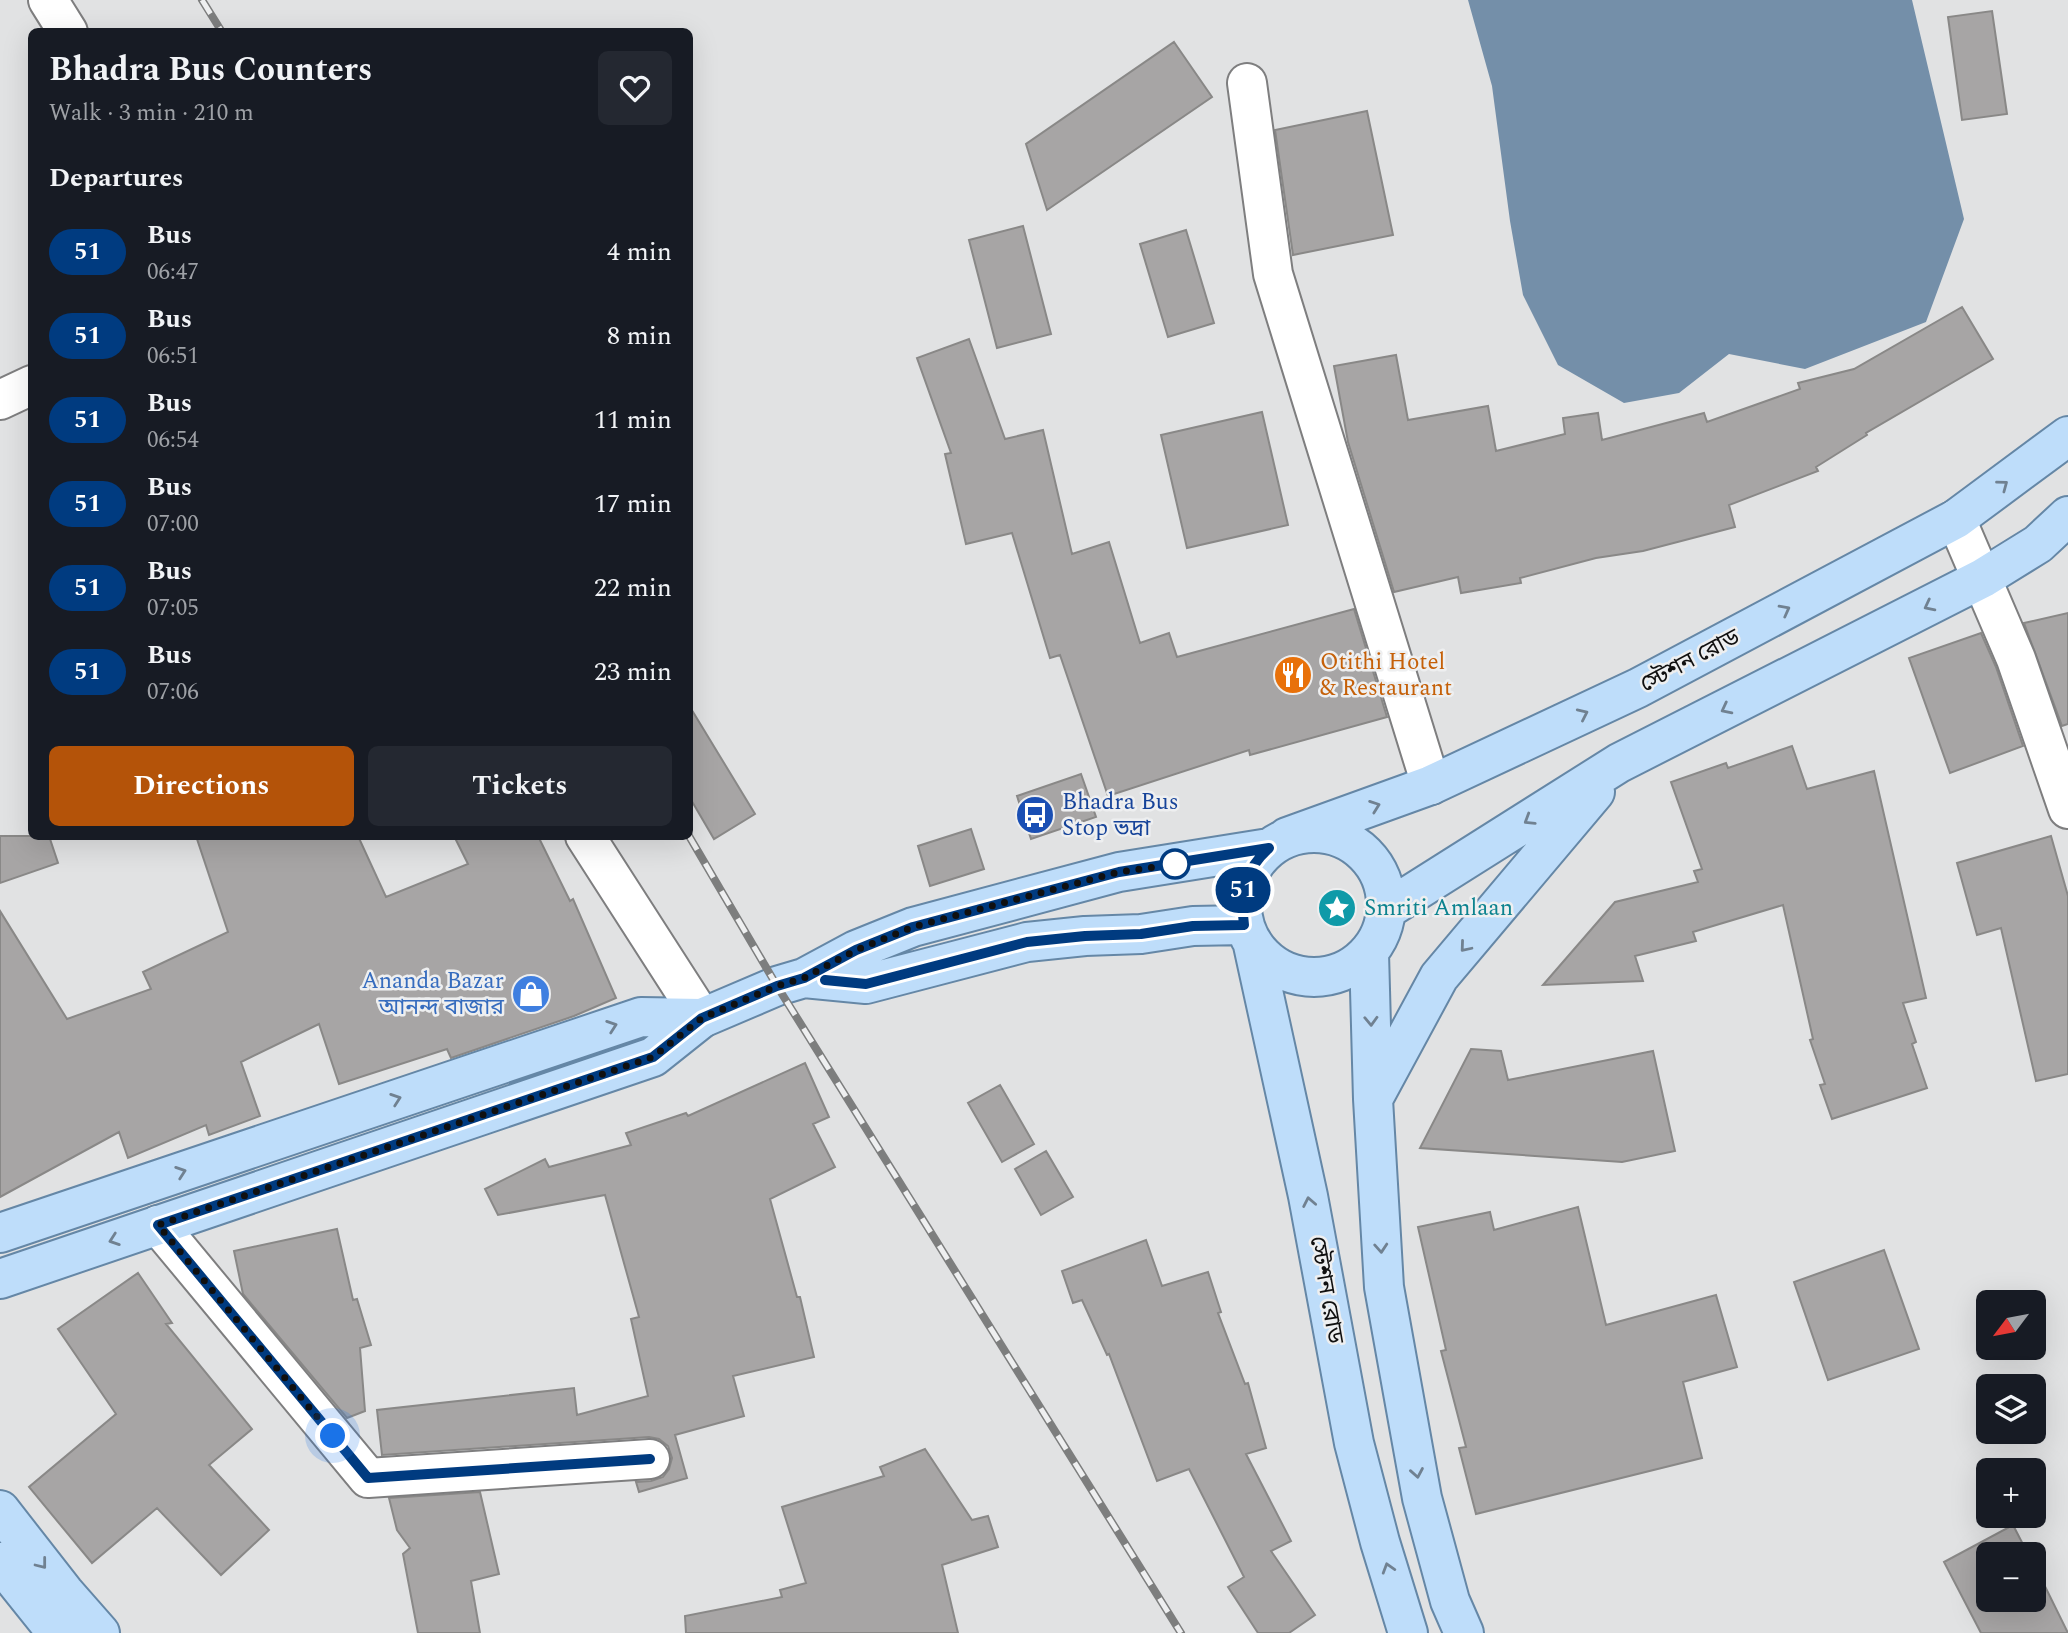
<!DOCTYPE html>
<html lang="en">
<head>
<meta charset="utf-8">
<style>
  body { margin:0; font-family:Spectral,"Noto Sans Bengali",serif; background:#242831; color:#f1f3f6; height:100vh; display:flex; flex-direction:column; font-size:26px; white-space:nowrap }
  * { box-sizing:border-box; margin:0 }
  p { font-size:23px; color:#9ea1a6 }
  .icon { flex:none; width:38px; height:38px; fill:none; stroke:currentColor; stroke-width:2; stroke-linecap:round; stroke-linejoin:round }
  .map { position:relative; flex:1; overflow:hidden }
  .side { position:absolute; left:28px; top:28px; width:665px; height:812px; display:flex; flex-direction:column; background:#171b24; border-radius:10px; box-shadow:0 7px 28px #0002 }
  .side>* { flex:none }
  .badge { padding:0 14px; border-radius:23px; font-size:24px; line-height:46px }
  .needle { width:46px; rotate:238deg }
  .controls { position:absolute; left:1976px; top:1290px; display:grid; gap:14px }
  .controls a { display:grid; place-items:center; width:70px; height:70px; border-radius:10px; background:#171b24; box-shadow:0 7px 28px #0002; font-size:35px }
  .you { position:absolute; width:35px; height:35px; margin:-18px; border:5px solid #fff; border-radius:50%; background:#1a73e8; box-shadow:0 0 0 10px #1a73e833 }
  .map>.badge { position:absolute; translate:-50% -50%; box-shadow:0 0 0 4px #fff }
  h2 { padding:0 21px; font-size:26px; line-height:63px }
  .round { display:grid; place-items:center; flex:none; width:74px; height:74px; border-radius:10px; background:#242831 }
  .headline { display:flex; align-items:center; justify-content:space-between; height:119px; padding:0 21px }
  h1 { font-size:33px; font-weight:700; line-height:52px }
  .primary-button { display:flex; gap:14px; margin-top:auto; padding:14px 21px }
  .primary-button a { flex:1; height:80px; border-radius:10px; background:#b45309; color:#fff; font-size:28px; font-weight:700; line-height:80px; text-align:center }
  .primary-button a+a { background:#242831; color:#f1f3f6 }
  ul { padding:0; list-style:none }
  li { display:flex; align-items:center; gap:21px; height:84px; padding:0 21px }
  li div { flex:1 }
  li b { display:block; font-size:26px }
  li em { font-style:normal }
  li .badge { min-width:77px; font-weight:700; text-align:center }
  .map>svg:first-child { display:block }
  .water { fill:#748fa9 }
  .building { fill:#a7a5a5; stroke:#898887; stroke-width:2 }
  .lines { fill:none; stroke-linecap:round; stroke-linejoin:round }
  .minor-casing { stroke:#7e7e7f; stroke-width:42 }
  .major-casing { stroke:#6587a6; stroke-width:42 }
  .minor { stroke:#fff; stroke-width:38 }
  .major { stroke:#beddfa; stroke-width:38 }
  .rail-casing { stroke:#7d7e7e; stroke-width:8 }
  .rail { stroke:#eeeff0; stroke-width:5; stroke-dasharray:16; stroke-linecap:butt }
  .oneway { stroke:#708191 }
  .line-casing { stroke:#fff; stroke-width:16 }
  .line { stroke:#003b80; stroke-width:10 }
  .walk { stroke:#101010; stroke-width:7; stroke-dasharray:0 12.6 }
  .stop-dot { fill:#fff; stroke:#003b80; stroke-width:3.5 }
  .labels { text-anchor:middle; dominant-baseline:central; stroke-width:5; stroke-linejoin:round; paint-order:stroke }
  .street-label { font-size:23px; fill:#101010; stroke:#eeeff0 }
  .food-label { font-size:23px; fill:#c56008; stroke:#eeeff0; text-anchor:start }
  .transit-label { font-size:23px; fill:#164399; stroke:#eeeff0; text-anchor:start }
  .culture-label { font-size:23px; fill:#0d838f; stroke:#eeeff0; text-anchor:start }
  .shop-label { font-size:23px; fill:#366cbe; stroke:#eeeff0; text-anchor:end }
</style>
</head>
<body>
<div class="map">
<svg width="2068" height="1633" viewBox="0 0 2068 1633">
  <rect width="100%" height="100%" fill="#e1e2e3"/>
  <path class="water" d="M 1468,0 L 1912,0 L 1964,219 L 1926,322 L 1805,369 L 1729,354 L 1679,393 L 1624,403 L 1558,365 L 1523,295 L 1510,221 L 1492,86 Z"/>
  <path class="building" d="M 1992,11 L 2007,114 L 1962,120 L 1948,17 Z
    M 1174,42 L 1212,97 L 1047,210 L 1026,144 Z
    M 1367,111 L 1393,235 L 1293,255 L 1275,130 Z
    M 1023,226 L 1051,334 L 997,348 L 969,240 Z
    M 1186,230 L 1214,323 L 1168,337 L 1140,244 Z
    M 1962,307 L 1993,359 L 1866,433 L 1867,435 L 1816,467 L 1818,471 L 1729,505 L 1735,527 L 1643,551 L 1596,558 L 1520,578 L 1521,583 L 1461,593 L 1458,577 L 1394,592 L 1348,442 L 1334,366 L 1396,355 L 1408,420 L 1488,406 L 1496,451 L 1565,434 L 1563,418 L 1598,413 L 1602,440 L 1704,413 L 1707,422 L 1800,389 L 1798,383 L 1854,369 Z
    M 969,339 L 1005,439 L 1043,430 L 1072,554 L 1109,542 L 1140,643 L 1169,633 L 1177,657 L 1354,609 L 1387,717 L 1250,755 L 1249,750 L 1108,796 L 1060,655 L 1050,658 L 1012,533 L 966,544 L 945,454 L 951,453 L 917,358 Z
    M 1262,412 L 1288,525 L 1187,548 L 1161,435 Z
    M 2068,613 L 2068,724 L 2062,726 L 2024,623 Z
    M 1981,633 L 1996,667 L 2023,746 L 1950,773 L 1909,658 Z
    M 690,707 L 755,814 L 714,839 L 690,798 Z
    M 1792,746 L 1807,789 L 1874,771 L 1926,998 L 1903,1003 L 1916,1042 L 1912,1044 L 1927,1088 L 1832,1119 L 1820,1085 L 1825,1084 L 1810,1040 L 1813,1039 L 1783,905 L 1693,932 L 1696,941 L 1635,956 L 1643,981 L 1543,985 L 1615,902 L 1698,882 L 1694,871 L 1702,869 L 1671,782 L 1726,763 L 1728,768 Z
    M 1081,774 L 1096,817 L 1031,839 L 1017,796 Z
    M 971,829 L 984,869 L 930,886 L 918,846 Z
    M 0,836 L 49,836 L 58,863 L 0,883 Z
    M 196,836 L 358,836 L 386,897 L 468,864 L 454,836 L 538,836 L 570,901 L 573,899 L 616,998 L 574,1016 L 451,1058 L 447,1049 L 339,1084 L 319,1024 L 241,1062 L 260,1116 L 209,1135 L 206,1125 L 128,1158 L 119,1132 L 0,1197 L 0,911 L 67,1019 L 151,989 L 143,972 L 228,932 Z
    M 2051,836 L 2068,896 L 2068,1074 L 2036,1081 L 2001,928 L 1977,935 L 1957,863 Z
    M 1471,1049 L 1501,1051 L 1508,1080 L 1653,1051 L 1675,1151 L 1622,1162 L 1420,1148 Z
    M 805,1063 L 829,1117 L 813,1124 L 835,1167 L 770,1199 L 797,1297 L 800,1297 L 814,1357 L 733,1376 L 744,1416 L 675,1435 L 687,1478 L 639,1492 L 636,1482 L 651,1481 L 663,1477 L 669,1469 L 672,1458 L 668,1446 L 659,1439 L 649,1437 L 382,1455 L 377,1410 L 574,1388 L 577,1415 L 648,1396 L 631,1319 L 639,1317 L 605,1195 L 498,1215 L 485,1189 L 545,1159 L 549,1167 L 631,1145 L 626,1133 L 686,1113 L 688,1116 Z
    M 1000,1085 L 1034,1144 L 1002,1162 L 968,1103 Z
    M 1046,1151 L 1073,1197 L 1041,1215 L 1015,1169 Z
    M 1578,1207 L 1606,1325 L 1716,1295 L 1737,1367 L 1683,1382 L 1702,1458 L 1476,1514 L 1459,1448 L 1466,1447 L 1441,1351 L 1446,1350 L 1418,1227 L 1490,1212 L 1494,1230 Z
    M 337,1229 L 353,1300 L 357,1299 L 371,1345 L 360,1348 L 365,1411 L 347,1418 L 243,1294 L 234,1251 Z
    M 1146,1240 L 1162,1286 L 1208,1272 L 1221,1312 L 1218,1313 L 1245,1384 L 1248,1383 L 1266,1448 L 1246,1454 L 1291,1541 L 1271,1551 L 1315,1615 L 1289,1633 L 1258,1633 L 1228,1587 L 1244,1577 L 1189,1469 L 1157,1481 L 1109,1354 L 1107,1355 L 1082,1300 L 1073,1303 L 1062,1271 Z
    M 1884,1250 L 1919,1349 L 1828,1380 L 1794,1282 Z
    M 138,1273 L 172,1323 L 166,1324 L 252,1429 L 209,1465 L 269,1530 L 221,1575 L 157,1508 L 92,1563 L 29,1487 L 116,1414 L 58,1329 Z
    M 925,1449 L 972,1520 L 988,1516 L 998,1547 L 942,1565 L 958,1633 L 686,1633 L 685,1616 L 782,1597 L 780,1590 L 806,1583 L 782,1507 L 884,1476 L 880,1467 Z
    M 480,1492 L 499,1574 L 471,1581 L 480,1633 L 418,1633 L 403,1554 L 410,1548 L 397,1530 L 389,1498 Z
    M 2013,1525 L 2028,1554 L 1988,1554 L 1988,1600 L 2034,1600 L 2034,1564 L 2068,1633 L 1981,1633 L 1944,1562 Z"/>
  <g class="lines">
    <defs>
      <path id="minor" d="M 48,0 L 68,32
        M 1247,83 L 1273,274 L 1431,785
        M 0,400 L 32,385
        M 1956,519 L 2016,659 L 2068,809
        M 585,836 L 702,1018
        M 158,1225 L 368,1478 L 650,1459"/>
      <path id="major" d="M1242 905a72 72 0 1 1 144 0a72 72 0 1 1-144 0Z
        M 1287,837 L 1431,785 L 1638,688 L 1956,519 L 2068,436
        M 1386,910 L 1619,763 L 1983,578 L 2038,544 L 2068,516
        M 1253,945 L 1308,1196 L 1354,1443 L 1380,1542 L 1408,1633
        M 1369,953 L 1373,1099 L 1384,1287 L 1422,1498 L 1450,1601 L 1464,1633
        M 804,978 L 866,984 L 1027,942 L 1085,936 L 1141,934 L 1193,926 L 1244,925
        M 1373,1099 L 1439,977 L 1595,792
        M 0,1233 L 641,1017 L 702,1018
        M 0,1279 L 653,1057 L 702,1018 L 777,986 L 804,978 L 856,950 L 913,927 L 1119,872 L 1269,848
        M 0,1510 L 64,1592 L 100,1633
        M 0,1562 L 57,1633"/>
    </defs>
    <use href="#minor" class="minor-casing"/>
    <use href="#major" class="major-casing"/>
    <use href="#minor" class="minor"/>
    <use href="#major" class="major"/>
    <defs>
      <path id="rail" d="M 202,0 L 222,32
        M 689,836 L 777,986 L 1181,1633"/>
    </defs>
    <use href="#rail" class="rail-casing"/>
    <use href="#rail" class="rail"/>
  </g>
  <defs><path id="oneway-chevron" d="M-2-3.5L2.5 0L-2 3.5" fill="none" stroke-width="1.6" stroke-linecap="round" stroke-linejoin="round" transform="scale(1.75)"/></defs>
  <g class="oneway">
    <use href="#oneway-chevron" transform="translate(2003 485) rotate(-37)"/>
    <use href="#oneway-chevron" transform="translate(1929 606) rotate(153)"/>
    <use href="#oneway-chevron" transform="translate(1785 610) rotate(-28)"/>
    <use href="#oneway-chevron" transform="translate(1726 709) rotate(153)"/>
    <use href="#oneway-chevron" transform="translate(1583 714) rotate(-25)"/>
    <use href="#oneway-chevron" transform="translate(1375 806) rotate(-20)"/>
    <use href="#oneway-chevron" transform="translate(1529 820) rotate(148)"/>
    <use href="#oneway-chevron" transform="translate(1465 947) rotate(130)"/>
    <use href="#oneway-chevron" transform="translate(1371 1021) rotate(88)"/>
    <use href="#oneway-chevron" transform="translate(612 1026) rotate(-19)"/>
    <use href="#oneway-chevron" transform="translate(396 1099) rotate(-19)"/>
    <use href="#oneway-chevron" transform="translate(181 1172) rotate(-19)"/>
    <use href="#oneway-chevron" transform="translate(1309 1202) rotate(-101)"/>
    <use href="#oneway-chevron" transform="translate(114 1240) rotate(161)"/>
    <use href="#oneway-chevron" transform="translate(1381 1248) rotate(86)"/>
    <use href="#oneway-chevron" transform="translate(1417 1473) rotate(80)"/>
    <use href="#oneway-chevron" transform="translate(42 1564) rotate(52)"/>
    <use href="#oneway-chevron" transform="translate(1388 1568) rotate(-107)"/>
  </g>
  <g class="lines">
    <defs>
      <path id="line" d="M 650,1459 L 368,1478 L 158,1225 L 653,1057 L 702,1018 L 777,986 L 804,978 L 856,950 L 913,927 L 1119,872 L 1269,848 C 1244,871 1240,892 1244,925 L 1193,926 L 1141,934 L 1085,936 L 1027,942 L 866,984 L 825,980"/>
    </defs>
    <use href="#line" class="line-casing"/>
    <use href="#line" class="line"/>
    <path class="walk" d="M 333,1436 L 158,1225 L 653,1057 L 702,1018 L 777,986 L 804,978 L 856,950 L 913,927 L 1119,872 L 1175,864"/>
  </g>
  <defs>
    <symbol id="restaurant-disc" viewBox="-11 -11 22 22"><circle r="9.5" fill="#e8710a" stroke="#eeeff0"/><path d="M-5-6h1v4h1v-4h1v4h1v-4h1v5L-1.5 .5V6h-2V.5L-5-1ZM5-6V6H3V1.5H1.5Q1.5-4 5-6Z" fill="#fff"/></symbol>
    <symbol id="bus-disc" viewBox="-11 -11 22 22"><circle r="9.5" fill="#1a4fb4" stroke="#eeeff0"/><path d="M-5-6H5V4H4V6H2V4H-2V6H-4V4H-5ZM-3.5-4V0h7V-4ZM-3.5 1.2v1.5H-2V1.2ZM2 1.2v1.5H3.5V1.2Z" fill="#fff"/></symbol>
    <symbol id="sight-disc" viewBox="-11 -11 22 22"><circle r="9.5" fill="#0f9aa8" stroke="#eeeff0"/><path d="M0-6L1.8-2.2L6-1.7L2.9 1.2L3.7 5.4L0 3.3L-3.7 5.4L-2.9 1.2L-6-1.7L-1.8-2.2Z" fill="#fff"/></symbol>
    <symbol id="shop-disc" viewBox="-11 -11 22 22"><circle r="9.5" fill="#3f7fe0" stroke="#eeeff0"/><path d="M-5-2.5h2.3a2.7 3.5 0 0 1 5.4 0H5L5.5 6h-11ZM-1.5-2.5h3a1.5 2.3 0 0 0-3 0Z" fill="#fff"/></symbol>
  </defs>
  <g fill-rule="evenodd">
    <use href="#restaurant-disc" x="1271" y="653" width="44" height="44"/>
    <use href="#bus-disc" x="1013" y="793" width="44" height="44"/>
    <use href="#sight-disc" x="1315" y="886" width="44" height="44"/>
    <use href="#shop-disc" x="509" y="972" width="44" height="44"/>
  </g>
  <circle class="stop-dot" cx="1175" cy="864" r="14"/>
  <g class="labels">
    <g class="street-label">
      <text transform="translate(1690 661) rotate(-28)">স্টেশন রোড</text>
      <text transform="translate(1326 1290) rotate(80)">স্টেশন রোড</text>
    </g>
    <g class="food-label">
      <text x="1320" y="662">Otithi Hotel<tspan x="1320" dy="26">&amp; Restaurant</tspan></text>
    </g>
    <g class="transit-label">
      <text x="1062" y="802">Bhadra Bus<tspan x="1062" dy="26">Stop ভদ্রা</tspan></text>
    </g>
    <g class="culture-label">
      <text x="1364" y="908">Smriti Amlaan</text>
    </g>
    <g class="shop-label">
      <text x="504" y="981">Ananda Bazar<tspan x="504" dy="26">আনন্দ বাজার</tspan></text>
    </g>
  </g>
</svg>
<div class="controls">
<a><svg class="needle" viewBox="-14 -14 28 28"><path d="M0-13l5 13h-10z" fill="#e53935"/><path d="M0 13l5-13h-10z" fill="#9ea1a6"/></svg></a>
<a><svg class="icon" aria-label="layers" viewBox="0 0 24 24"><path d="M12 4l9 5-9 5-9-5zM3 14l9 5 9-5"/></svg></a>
<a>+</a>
<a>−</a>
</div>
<div class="you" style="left:333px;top:1436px"></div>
<b class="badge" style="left:1243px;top:890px;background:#003b80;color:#fff">51</b>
<section class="side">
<div class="headline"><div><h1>Bhadra Bus Counters</h1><p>Walk · 3 min · 210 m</p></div><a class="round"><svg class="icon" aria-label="heart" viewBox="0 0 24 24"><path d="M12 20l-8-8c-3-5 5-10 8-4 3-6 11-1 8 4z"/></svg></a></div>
<h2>Departures</h2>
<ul>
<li><span class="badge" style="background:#003b80;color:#fff">51</span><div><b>Bus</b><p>06:47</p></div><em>4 min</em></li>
<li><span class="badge" style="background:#003b80;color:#fff">51</span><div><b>Bus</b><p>06:51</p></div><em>8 min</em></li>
<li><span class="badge" style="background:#003b80;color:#fff">51</span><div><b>Bus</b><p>06:54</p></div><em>11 min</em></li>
<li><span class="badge" style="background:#003b80;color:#fff">51</span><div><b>Bus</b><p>07:00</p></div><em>17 min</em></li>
<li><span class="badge" style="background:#003b80;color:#fff">51</span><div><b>Bus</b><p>07:05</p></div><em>22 min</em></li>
<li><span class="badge" style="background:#003b80;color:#fff">51</span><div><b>Bus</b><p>07:06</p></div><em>23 min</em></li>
</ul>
<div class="primary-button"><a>Directions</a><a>Tickets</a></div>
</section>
</div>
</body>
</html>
